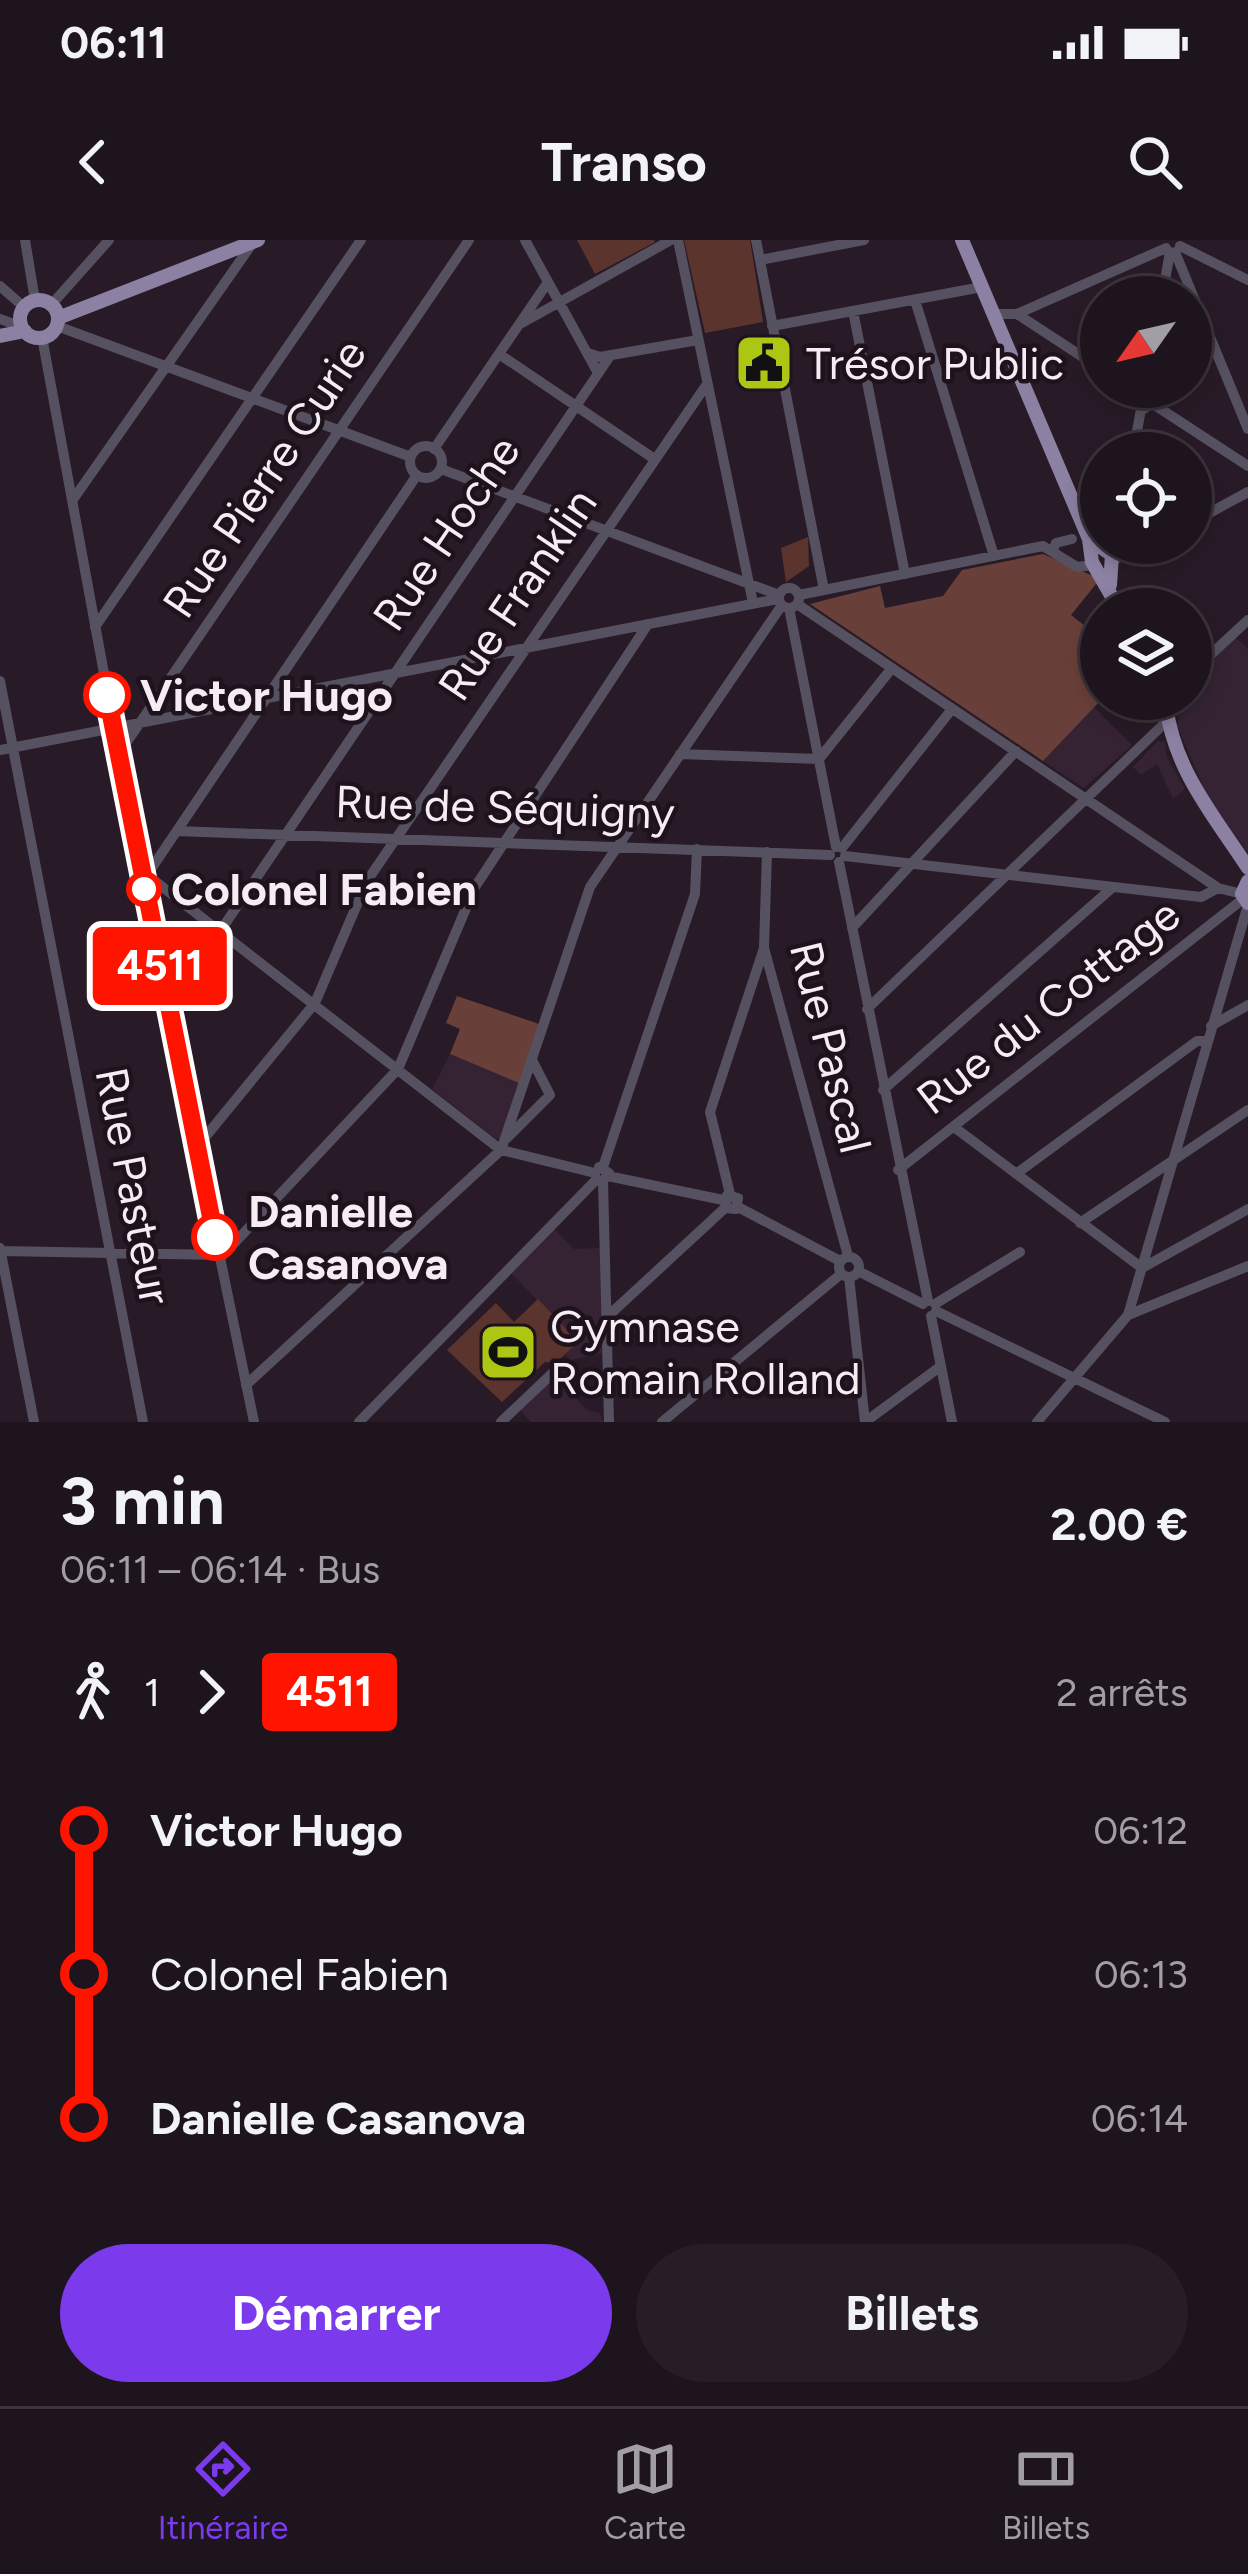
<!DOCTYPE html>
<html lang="fr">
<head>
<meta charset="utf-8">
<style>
  body { margin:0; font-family:Figtree,sans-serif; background:#261d26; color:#f1f3f6; height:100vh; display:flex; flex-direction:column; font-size:45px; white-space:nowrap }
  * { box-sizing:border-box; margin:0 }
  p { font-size:39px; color:#a19ea4 }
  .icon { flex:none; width:66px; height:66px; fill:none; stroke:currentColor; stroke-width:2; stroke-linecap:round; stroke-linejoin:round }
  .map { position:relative; height:1182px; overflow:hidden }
  .side { display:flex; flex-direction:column; background:#1e141d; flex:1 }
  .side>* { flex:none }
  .badge { padding:0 24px; border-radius:9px; font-size:42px; line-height:78px }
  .needle { width:78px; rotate:236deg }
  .buttons { position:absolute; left:1080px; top:36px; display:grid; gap:24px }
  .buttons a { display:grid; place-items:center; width:132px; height:132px; border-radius:50%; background:#1e141d; box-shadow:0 6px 18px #0003,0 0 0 3px #3c333b; font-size:60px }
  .map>.badge { position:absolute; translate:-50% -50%; box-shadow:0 0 0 6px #fff }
  .legs { display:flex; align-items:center; gap:18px; height:132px; padding:0 60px; font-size:39px }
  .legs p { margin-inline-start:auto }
  .headline { display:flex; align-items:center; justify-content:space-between; height:204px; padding:0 60px }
  h1 { font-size:66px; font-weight:700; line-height:90px }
  .primary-button { display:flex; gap:24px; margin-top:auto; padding:24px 60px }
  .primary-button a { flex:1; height:138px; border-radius:72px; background:#7c3aed; color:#fff; font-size:48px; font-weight:700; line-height:138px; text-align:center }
  .primary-button a+a { background:#261d26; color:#f1f3f6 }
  ul { padding:0 60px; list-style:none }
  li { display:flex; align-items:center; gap:42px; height:144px; font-size:45px }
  li i { display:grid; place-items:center; width:18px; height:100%; margin:0 15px; background:currentColor }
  li i::after { content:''; width:30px; height:30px; margin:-15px; border:9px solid; border-radius:50%; background:#1e141d }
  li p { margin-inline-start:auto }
  li:first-child i { background:linear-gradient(#0000 50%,currentColor 0) }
  li:last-child i { background:linear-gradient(currentColor 50%,#0000 0) }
  .status { display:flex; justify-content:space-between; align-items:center; height:84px; padding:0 60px; background:#1e141d; direction:ltr }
  .status svg { height:33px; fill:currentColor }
  header { display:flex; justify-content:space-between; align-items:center; height:156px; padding:0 60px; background:#1e141d; font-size:54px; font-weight:700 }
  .menu { display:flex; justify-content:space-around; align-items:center; height:168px; border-top:3px solid #3c333b; background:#1e141d; font-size:33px; color:#a19ea4 }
  .menu a { display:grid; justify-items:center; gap:6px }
  .menu .current { color:#7c3aed }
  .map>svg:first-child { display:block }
  .built { fill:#352333 }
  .green { fill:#5b342e }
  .forest { fill:#694039 }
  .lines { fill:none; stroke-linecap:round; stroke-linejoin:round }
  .minor { stroke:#565161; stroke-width:10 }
  .major { stroke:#8c81a2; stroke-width:14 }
  .line-1-casing { stroke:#fff; stroke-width:27 }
  .line-1 { stroke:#ff1400; stroke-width:18 }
  .stop-1-dot { fill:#fff; stroke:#ff1400; stroke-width:6 }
  .labels { text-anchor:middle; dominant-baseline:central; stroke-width:9; stroke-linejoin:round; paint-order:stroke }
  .poi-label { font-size:45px; fill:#f5ecf4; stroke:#1e121d; text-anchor:start }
  .street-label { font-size:45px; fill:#f5ecf4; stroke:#1e121d }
  .stop-label { font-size:45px; font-weight:bold; fill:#f5ecf4; stroke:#1e121d; text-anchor:start }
</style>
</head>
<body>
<div class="status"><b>06:11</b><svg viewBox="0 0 49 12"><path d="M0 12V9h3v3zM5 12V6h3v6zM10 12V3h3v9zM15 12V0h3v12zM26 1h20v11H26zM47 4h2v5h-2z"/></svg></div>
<header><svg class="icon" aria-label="back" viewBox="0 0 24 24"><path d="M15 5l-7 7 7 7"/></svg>Transo<svg class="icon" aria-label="search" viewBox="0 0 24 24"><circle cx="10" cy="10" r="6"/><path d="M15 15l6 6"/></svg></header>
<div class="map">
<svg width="1248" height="1182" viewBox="0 0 1248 1182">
  <rect width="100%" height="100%" fill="#281b27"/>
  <path class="built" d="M 1235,397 L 1248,409 L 1248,613 L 1210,563 L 1177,485 L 1183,459 L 1191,459 L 1191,438 Z
    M 1094,467 L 1132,505 L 1084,548 L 1043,521 Z
    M 1158,501 L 1165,502 L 1166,515 L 1185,549 L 1173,559 L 1157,524 L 1141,535 L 1133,527 Z
    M 450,814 L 519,843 L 501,897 L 496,899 L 432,849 Z
    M 554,989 L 574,1009 L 600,1008 L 602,1114 L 570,1120 L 565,1114 L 577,1101 L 511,1033 Z
    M 556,1136 L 587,1170 L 599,1173 L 604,1182 L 531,1182 L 520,1170 Z"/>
  <path class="green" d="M 577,0 L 654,0 L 655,2 L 595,34 Z
    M 684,0 L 750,0 L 763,82 L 705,93 Z
    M 808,297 L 809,326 L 786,342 L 781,308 Z
    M 538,1059 L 578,1102 L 556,1123 L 545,1122 L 502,1162 L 447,1110 L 496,1063 L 514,1082 Z"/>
  <path class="forest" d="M 1043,314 L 1100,339 L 1071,375 L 1090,390 L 1101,377 L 1101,436 L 1095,439 L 1102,459 L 1043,521 L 810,364 L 880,346 L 885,368 L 943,356 L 962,330 Z
    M 457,756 L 539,784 L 519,843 L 450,814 L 460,789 L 446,783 Z"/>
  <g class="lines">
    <path class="minor" d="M 25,0 L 35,60
      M 525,0 L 598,133
      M 678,0 L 753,363
      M 756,0 L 824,350
      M 1180,6 L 1248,40
      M 1175,12 L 1248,189
      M 760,20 L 864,0
      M 0,46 L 24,67
      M 1162,57 L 1170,12
      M 915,60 L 994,316
      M 52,64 L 109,0
      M 853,71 L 905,334
      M 994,74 L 1017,74 L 1101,129
      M 1017,74 L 1166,8
      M 0,79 L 11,83
      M 522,83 L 671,0
      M 57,86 L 411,217
      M 772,86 L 982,47
      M 42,97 L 143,645 L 254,1182
      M 588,113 L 600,117 L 698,100
      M 499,114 L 653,218
      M 1136,147 L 1132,161 L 1144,169 L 1155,160 L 1151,147
      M 1153,164 L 1248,226
      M410 222a16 16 0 1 1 32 0a16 16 0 1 1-32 0Z
      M 434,209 L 548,42
      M 1133,213 L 1141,169
      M 441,229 L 779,355
      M 72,261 L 252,4
      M 1191,283 L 1248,252
      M 1053,310 L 1056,303 L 1072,299
      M 1113,320 L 1154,303
      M779 358a10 10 0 1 1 20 0a10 10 0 1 1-20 0Z
      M 799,355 L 1043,306 L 1077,327 L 1093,325
      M 797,364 L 1218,648 L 1242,654
      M 789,368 L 836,607
      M 95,387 L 361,0
      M 1191,433 L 1248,380
      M 0,441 L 143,1182
      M 0,510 L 778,359
      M 680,514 L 819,519 L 892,428
      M 118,515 L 469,0
      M 177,591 L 830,615
      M 842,608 L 952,469
      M 767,612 L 764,708 L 848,1016
      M 845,616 L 1201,657 L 1218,648
      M 839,622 L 928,1061
      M 147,635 L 501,910 L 595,933
      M 147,635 L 417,235
      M 852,688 L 1016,511
      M 221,690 L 610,116
      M 867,769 L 1168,480
      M 1211,786 L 1248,765
      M 883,850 L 1113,647
      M 954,887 L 1142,1028 L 1248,969
      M 507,898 L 550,855 L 532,820
      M 197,907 L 315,763 L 367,641 L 707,144
      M 599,927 L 609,933 L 603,941 L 609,1182
      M 603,927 L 695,654 L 697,609
      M 898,930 L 1243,659
      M 1016,934 L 1197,801 L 1206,801
      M 608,936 L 723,960
      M 730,954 L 710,872 L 764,708
      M 738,967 L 840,1021
      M 1080,983 L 1248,870
      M 0,1008 L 34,1182
      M 0,1011 L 223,1015 L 398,829 L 475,647 L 648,384
      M839 1027a10 10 0 1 1 20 0a10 10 0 1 1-20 0Z
      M 858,1031 L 923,1064
      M 849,1037 L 865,1182
      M 935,1064 L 1020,1012
      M 936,1071 L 1165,1182
      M 1128,1075 L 1248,1026
      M 931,1076 L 952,1182
      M 607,1077 L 725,968 L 727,955 L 738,958 L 736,969 L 725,968
      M 246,1145 L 501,910 L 590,647 L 782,365
      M 359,1182 L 597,939
      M 501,1182 L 559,1127
      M 662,1182 L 841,1034
      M 865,1182 L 941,1126
      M 1037,1182 L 1128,1075 L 1248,665"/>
    <path class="major" d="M 962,0 L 1089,299 L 1092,322 L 1119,369
      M20 79a19 19 0 1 1 38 0a19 19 0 1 1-38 0Z
      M 58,78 L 258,0
      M 0,96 L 25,91
      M 1089,299 L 1112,315 L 1110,345
      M 1166,465 C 1174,530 1214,576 1248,628
      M 1248,641 L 1242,654 L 1248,663"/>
  </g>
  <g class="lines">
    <defs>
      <path id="line-1" d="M 107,455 L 215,997"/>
    </defs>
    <use href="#line-1" class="line-1-casing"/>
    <use href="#line-1" class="line-1"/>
  </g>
  <defs>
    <symbol id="civic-square" viewBox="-11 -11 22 22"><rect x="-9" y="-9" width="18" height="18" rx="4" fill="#acc613" stroke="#1e121d"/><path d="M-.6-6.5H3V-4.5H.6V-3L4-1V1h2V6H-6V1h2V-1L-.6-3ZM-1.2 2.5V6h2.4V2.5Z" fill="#111"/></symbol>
    <symbol id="stadium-square" viewBox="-11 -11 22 22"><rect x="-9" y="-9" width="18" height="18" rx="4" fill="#acc613" stroke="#1e121d"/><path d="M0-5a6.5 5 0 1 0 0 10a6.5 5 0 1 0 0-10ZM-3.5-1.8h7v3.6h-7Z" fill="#111"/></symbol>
  </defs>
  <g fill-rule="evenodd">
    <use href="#civic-square" x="731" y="90" width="66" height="66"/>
    <use href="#stadium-square" x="475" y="1079" width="66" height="66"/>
  </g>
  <g class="stop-1-dot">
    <circle cx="107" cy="455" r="21"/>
    <circle cx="144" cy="649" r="15"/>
    <circle cx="215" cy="997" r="21"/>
  </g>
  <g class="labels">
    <g class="poi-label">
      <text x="806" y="123">Trésor Public</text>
      <text x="550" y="1086">Gymnase<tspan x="550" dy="52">Romain Rolland</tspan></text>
    </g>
    <g class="street-label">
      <text transform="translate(264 238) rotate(-56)">Rue Pierre Curie</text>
      <text transform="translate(446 293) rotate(-56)">Rue Hoche</text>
      <text transform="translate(517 354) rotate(-56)">Rue Franklin</text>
      <text transform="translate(505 567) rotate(2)">Rue de Séquigny</text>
      <text transform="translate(1048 766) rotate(-38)">Rue du Cottage</text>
      <text transform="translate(831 807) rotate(76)">Rue Pascal</text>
      <text transform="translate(134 946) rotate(79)">Rue Pasteur</text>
    </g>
    <g class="stop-label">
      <text x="140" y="455">Victor Hugo</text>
      <text x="171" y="649">Colonel Fabien</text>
      <text x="248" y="971">Danielle<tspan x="248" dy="52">Casanova</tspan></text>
    </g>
  </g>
</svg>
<div class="buttons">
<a><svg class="needle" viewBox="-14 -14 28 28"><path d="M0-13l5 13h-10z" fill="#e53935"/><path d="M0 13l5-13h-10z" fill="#a19ea4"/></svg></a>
<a><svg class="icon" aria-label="locate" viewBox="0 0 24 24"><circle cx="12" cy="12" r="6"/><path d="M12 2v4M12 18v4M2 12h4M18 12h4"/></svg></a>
<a><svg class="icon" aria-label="layers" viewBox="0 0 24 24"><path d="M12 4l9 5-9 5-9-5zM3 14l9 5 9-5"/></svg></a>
</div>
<b class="badge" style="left:160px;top:726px;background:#ff1400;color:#fff">4511</b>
</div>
<section class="side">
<div class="headline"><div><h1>3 min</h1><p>06:11 – 06:14 · Bus</p></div><b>2.00 €</b></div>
<div class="legs"><svg class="icon" aria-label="walk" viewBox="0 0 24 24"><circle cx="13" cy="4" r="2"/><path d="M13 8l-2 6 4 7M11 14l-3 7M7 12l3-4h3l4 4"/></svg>1<svg class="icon" aria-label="forward" viewBox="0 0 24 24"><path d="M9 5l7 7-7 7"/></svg><b class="badge" style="background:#ff1400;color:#fff">4511</b><p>2 arrêts</p></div>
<ul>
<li><i style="color:#ff1400"></i><b>Victor Hugo</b><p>06:12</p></li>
<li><i style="color:#ff1400"></i><span>Colonel Fabien</span><p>06:13</p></li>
<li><i style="color:#ff1400"></i><b>Danielle Casanova</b><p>06:14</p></li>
</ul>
<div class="primary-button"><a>Démarrer</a><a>Billets</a></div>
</section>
<nav class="menu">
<a class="current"><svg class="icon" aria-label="directions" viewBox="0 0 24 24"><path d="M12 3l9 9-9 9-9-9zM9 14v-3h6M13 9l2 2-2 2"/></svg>Itinéraire</a>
<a><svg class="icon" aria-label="map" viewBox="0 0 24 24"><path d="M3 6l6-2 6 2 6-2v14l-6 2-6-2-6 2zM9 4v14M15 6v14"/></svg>Carte</a>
<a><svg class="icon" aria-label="tickets" viewBox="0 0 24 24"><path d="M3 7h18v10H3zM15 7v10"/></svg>Billets</a>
</nav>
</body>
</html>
